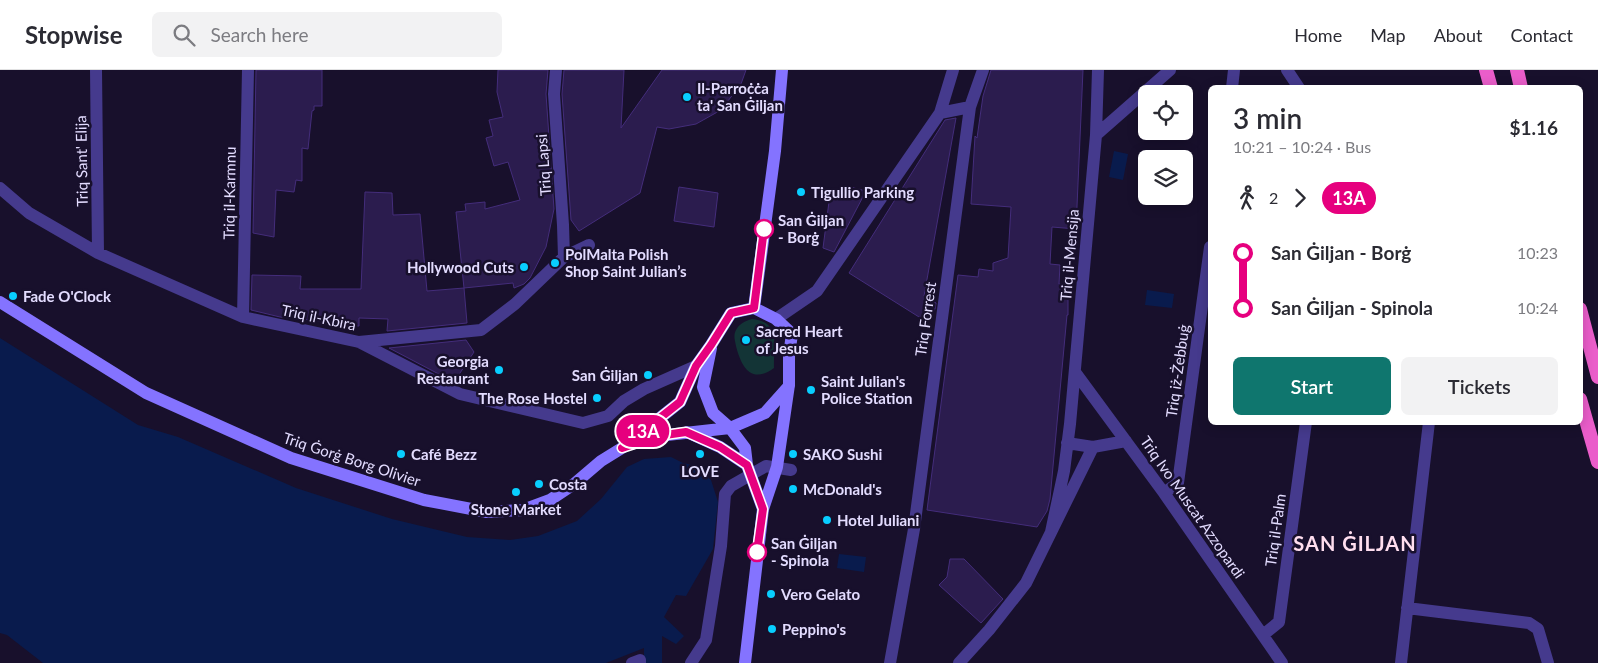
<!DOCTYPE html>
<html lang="en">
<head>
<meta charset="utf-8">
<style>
  body { margin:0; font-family:Lato,sans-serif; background:#f2f2f3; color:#2b2b33; height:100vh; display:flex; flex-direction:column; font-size:19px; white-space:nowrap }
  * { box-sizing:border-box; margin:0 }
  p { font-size:16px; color:#7c7c81 }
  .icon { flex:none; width:28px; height:28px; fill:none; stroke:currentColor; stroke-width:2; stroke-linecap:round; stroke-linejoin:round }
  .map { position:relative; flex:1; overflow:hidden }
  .sheet { position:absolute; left:1208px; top:15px; width:375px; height:340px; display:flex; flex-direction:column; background:#fff; border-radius:8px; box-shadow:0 2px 12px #0003 }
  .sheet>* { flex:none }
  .badge { padding:0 10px; border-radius:16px; font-size:18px; line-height:32px }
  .controls { position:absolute; left:1138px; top:15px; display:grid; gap:10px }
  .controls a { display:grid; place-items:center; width:55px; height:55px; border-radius:8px; background:#fff; box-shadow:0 2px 12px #0003; font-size:25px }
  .map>.badge { position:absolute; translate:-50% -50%; box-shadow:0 0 0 2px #fff }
  .legs { display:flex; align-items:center; gap:8px; height:55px; padding:0 25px; font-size:16px }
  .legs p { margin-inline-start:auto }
  .head { display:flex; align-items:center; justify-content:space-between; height:85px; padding:0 25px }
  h1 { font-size:28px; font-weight:600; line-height:38px }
  .primary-button { display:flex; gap:10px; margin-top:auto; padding:10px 25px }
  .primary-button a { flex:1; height:58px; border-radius:8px; background:#0f766e; color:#fff; font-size:20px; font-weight:600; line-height:58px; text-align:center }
  .primary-button a+a { background:#f2f2f3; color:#2b2b33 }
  ul { padding:0 25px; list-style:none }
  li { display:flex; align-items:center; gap:18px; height:55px; font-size:19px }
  li i { display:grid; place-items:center; width:8px; height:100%; margin:0 6px; background:currentColor }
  li i::after { content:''; width:12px; height:12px; margin:-6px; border:4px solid; border-radius:50%; background:#fff }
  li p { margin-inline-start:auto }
  li:first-child i { background:linear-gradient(#0000 50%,currentColor 0) }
  li:last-child i { background:linear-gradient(currentColor 50%,#0000 0) }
  header { display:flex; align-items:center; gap:30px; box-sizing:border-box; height:70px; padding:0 25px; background:#fff; border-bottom:1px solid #e1e1e2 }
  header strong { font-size:24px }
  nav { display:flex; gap:28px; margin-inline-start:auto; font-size:18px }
  .search { width:350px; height:45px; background:#f2f2f3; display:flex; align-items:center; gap:12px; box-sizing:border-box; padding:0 18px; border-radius:8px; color:#7c7c81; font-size:19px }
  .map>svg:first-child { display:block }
  .green { fill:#133436 }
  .water { fill:#091b4d }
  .building { fill:#2b1c4e; stroke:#442d7b }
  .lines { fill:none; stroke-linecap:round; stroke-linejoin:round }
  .pedestrian { stroke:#453a8d; stroke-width:12 }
  .minor { stroke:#453a8d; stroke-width:12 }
  .secondary { stroke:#8473ff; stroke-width:12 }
  .trunk { stroke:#ea5dca; stroke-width:14 }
  .line-1-casing { stroke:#fff; stroke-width:11 }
  .line-1 { stroke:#e6007e; stroke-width:8 }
  .poi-dot { fill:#08ceff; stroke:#18102c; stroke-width:2 }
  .stop-1-dot { fill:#fff; stroke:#e6007e; stroke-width:2.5 }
  .labels { text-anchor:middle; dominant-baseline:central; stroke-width:5; stroke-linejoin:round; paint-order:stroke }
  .poi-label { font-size:15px; font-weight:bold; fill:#e3dcff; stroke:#18102c; text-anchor:start }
  .street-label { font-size:15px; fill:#e3dcff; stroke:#18102c }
  .stop-label { font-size:15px; font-weight:bold; fill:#e3dcff; stroke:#18102c; text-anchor:start }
  .district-label { font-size:20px; font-weight:bold; letter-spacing:1px; fill:#ffdeef; stroke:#18102c }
</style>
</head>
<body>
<header>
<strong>Stopwise</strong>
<div class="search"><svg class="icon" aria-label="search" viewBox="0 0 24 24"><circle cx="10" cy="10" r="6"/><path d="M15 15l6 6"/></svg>Search here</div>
<nav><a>Home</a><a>Map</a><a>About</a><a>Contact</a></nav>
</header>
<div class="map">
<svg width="1598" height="593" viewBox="0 0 1598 593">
  <rect width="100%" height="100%" fill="#18102c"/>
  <path class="green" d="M 752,249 C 782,252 773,276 774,298 C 751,315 741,296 736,276 C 735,270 733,266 736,260 C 739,254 745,251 752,249 Z"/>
  <path class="water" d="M 1114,81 L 1128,84 L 1123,110 L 1109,107 Z
    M 1147,220 L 1174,224 L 1172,238 L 1145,235 Z
    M 0,268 L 138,355 L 178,367 L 296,418 L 392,449 L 467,467 L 510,470 L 538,466 L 577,451 L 601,429 L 627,397 L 644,389 L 671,387 L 683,393 L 697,396 L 711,410 L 718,432 L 713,479 L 686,526 L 676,525 L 664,547 L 684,566 L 676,574 L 662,566 L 662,593 L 644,593 L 644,578 L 606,593 L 43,593 L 7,565 L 0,563 Z
    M 839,484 L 866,487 L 864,502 L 837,498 Z"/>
  <path class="building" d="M 256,0 L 322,0 L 322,36 L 314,36 L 314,40 L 312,41 L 308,79 L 302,78 L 302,111 L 296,110 L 294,122 L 276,120 L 274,167 L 253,163 Z
    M 498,0 L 548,0 L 546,24 L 554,139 L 546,177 L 530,208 L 524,214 L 514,218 L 513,213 L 464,218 L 456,142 L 466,141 L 465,134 L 485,132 L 485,139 L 520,130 L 508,92 L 494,96 L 486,68 L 493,66 L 489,50 L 503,47 L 497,22 Z
    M 564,0 L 624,0 L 621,58 L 662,0 L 746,0 L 741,14 L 721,40 L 696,54 L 669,59 L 657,57 L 640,123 L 579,161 L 571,150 L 562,24 Z
    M 991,0 L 1083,0 L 1076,159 L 1052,157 L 1050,194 L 1060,195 L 1059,214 L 1068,215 L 1068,245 L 1067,245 L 1050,429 L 1047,441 L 1037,457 L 927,440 L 958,205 L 978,207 L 979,199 L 993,201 L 993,193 L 1008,188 L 1011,137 L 971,134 L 975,66 L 977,68 L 983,26 Z
    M 956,48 L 924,226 L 936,233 L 935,239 L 927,252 L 849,203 L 945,50 Z
    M 846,116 L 866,121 L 834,182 L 823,178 L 830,124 L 841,125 Z
    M 679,117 L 718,123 L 714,157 L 674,151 Z
    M 365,122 L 392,123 L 393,145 L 420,144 L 427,221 L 464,218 L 467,253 L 387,261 L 388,249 L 359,248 L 359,256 L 321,254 L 321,251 L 280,247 L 251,240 L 252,205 L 301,206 L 300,219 L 361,219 Z
    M 466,270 L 474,282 L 454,312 L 389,278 Z
    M 950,489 L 964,489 L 1003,529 L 981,553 L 939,515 L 947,507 Z"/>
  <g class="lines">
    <path class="pedestrian" d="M 632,593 L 640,590 L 640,593
      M 691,593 L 706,570 L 721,476 L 725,424 L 731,416 L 766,396 L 791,400"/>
    <path class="minor" d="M 96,0 L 98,183
      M 556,0 L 554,24 L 563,155 L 564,187
      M 1287,0 L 1299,18
      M 1232,18 L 1234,0
      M 940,43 L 970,37
      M 1096,65 L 1170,0
      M 0,118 L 29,143 L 98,183 L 243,247 L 359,272 L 460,324 L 583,353 L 608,346 L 624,331 L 644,319 L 696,296
      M 243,247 L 248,0
      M 776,249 L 817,221 L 940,43 L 953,0
      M 359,272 L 481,260 L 515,234 L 564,187 L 589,175
      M 1075,302 L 1164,423 L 1282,593
      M 1067,373 L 1093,377
      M 1164,423 L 1178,413 L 1210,177
      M 1051,462 L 1064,401 L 1070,354 L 1096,65 L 1098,0
      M 1407,538 L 1529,553 L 1538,559 L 1548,593
      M 1263,565 L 1279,552 L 1306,352
      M 890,593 L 914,459 L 970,37 L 983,0
      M 959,593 L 989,560 L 1026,513 L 1093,377 L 1126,371
      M 1401,593 L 1429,352"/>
    <path class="secondary" d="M 0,232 L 146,323 L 291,388 L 424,430 L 487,442 L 523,440 L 550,430 L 574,414 L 601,391 L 622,378 L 680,332 L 696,296 L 711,275 L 731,243 L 754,238
      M 754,238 L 775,81 L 782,0
      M 711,278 L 703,317 L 713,343 L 730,358 L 745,378 L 747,395
      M 687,362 L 720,377 L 747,395 L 763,439
      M 631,374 L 658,366 L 730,358 L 765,343 L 789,316
      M 745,593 L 763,439 L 777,397 L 789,315 L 789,285 L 792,264 L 776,249 L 754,238"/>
    <path class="trunk" d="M 1486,0 L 1491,18
      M 1517,0 L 1521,18
      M 1580,239 L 1598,307
      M 1580,329 L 1598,392"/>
  </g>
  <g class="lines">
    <defs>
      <path id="line-1" d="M 757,482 L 763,439 L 747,395 L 720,377 L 686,362 L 658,366 L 622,378 L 680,332 L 696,296 L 711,275 L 731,243 L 754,238 L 764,159"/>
    </defs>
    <use href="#line-1" class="line-1-casing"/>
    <use href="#line-1" class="line-1"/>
  </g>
  <g class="poi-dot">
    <circle cx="687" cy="27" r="5"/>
    <circle cx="801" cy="122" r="5"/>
    <circle cx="555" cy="193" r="5"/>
    <circle cx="524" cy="197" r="5"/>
    <circle cx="13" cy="226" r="5"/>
    <circle cx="746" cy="270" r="5"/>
    <circle cx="499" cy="300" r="5"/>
    <circle cx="648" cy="305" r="5"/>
    <circle cx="811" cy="320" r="5"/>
    <circle cx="597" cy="328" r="5"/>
    <circle cx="401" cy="384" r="5"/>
    <circle cx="700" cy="384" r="5"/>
    <circle cx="793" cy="384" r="5"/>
    <circle cx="539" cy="414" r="5"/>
    <circle cx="793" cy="419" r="5"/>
    <circle cx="516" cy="422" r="5"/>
    <circle cx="827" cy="450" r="5"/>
    <circle cx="771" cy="524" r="5"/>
    <circle cx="772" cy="559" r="5"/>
  </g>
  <g class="stop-1-dot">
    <circle cx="764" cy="159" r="9"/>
    <circle cx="757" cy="482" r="9"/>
  </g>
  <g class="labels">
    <g class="poi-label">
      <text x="697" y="18">Il-Parroċċa<tspan x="697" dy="17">ta' San Ġiljan</tspan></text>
      <text x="811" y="122">Tigullio Parking</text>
      <text x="565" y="184">PolMalta Polish<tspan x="565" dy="17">Shop Saint Julian’s</tspan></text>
      <text x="514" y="197" text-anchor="end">Hollywood Cuts</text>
      <text x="23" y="226">Fade O'Clock</text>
      <text x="756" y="261">Sacred Heart<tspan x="756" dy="17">of Jesus</tspan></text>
      <text x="489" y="291" text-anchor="end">Georgia<tspan x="489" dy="17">Restaurant</tspan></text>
      <text x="638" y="305" text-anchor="end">San Ġiljan</text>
      <text x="821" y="311">Saint Julian's<tspan x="821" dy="17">Police Station</tspan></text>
      <text x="587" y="328" text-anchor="end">The Rose Hostel</text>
      <text x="411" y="384">Café Bezz</text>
      <text x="803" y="384">SAKO Sushi</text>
      <text x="700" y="401" text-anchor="middle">LOVE</text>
      <text x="549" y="414">Costa</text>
      <text x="803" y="419">McDonald's</text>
      <text x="516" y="439" text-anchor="middle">Stone Market</text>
      <text x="837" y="450">Hotel Juliani</text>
      <text x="781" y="524">Vero Gelato</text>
      <text x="782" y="559">Peppino's</text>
    </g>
    <g class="street-label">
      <text transform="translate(81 91) rotate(-91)">Triq Sant' Elija</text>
      <text transform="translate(543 95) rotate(-94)">Triq Lapsi</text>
      <text transform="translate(229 123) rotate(-89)">Triq il-Karmnu</text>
      <text transform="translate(1069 185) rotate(-85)">Triq il-Mensija</text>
      <text transform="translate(319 247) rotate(12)">Triq il-Kbira</text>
      <text transform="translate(925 249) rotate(-82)">Triq Forrest</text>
      <text transform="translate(1177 301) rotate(-82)">Triq iż-Żebbuġ</text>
      <text transform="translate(352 389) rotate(18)">Triq Ġorġ Borg Olivier</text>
      <text transform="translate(1193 437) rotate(55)">Triq Ivo Muscat Azzopardi</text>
      <text transform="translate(1275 460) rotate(-82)">Triq il-Palm</text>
    </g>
    <g class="stop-label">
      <text x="778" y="150">San Ġiljan<tspan x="778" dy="17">- Borġ</tspan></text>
      <text x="771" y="473">San Ġiljan<tspan x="771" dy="17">- Spinola</tspan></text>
    </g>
    <g class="district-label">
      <text x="1355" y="473">SAN ĠILJAN</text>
    </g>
  </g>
</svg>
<div class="controls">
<a><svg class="icon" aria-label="locate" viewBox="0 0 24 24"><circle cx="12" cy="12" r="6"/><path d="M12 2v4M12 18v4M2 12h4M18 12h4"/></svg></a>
<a><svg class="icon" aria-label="layers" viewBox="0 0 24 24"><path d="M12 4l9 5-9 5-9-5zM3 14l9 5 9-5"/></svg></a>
</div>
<b class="badge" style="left:643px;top:361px;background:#e6007e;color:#fff">13A</b>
<section class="sheet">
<div class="head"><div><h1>3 min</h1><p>10:21 – 10:24 · Bus</p></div><b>$1.16</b></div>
<div class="legs"><svg class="icon" aria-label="walk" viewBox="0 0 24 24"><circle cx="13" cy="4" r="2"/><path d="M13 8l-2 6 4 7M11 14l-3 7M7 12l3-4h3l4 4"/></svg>2<svg class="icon" aria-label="forward" viewBox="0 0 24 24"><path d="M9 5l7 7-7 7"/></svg><b class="badge" style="background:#e6007e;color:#fff">13A</b></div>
<ul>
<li><i style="color:#e6007e"></i><b>San Ġiljan - Borġ</b><p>10:23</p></li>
<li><i style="color:#e6007e"></i><b>San Ġiljan - Spinola</b><p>10:24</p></li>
</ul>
<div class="primary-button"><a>Start</a><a>Tickets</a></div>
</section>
</div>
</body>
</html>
